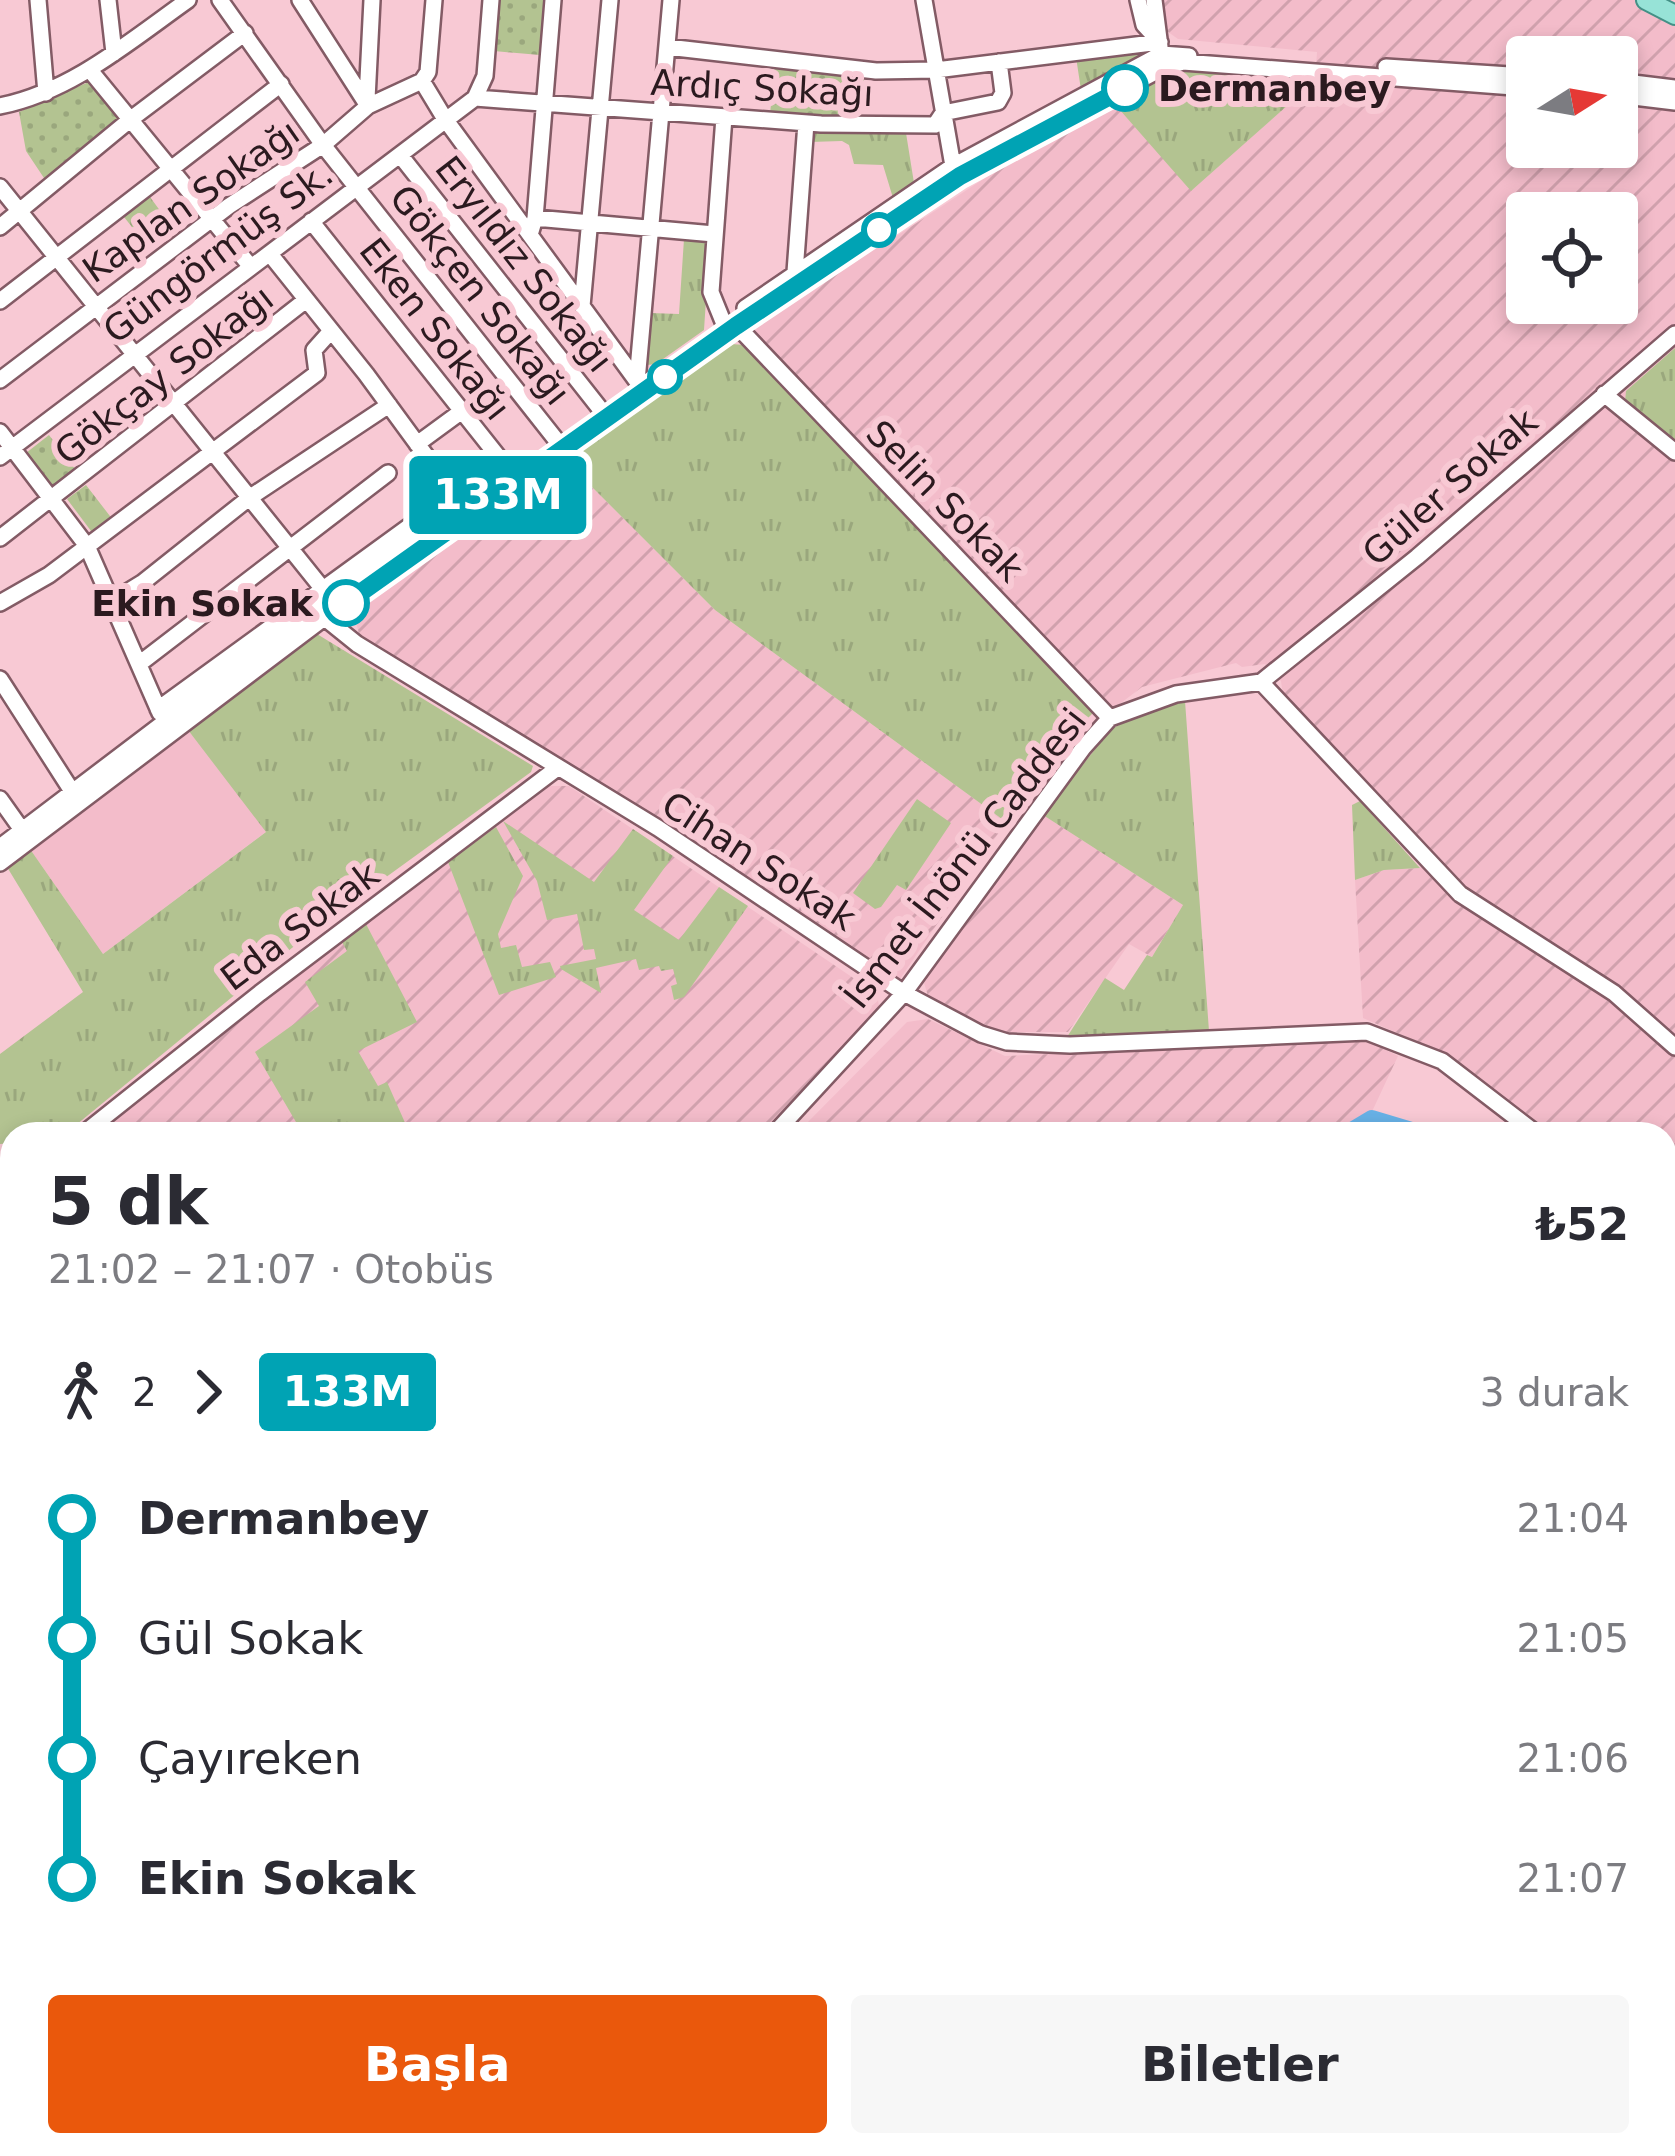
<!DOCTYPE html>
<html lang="tr">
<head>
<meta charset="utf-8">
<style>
  body { margin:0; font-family:"DejaVu Sans",sans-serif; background:#f7f7f7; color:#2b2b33; height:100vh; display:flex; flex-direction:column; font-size:45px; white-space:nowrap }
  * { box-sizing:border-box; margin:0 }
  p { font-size:39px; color:#7c7c81 }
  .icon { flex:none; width:66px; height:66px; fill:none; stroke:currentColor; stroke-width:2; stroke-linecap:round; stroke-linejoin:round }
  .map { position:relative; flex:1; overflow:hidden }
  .drawer { position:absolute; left:0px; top:1122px; width:1677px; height:1035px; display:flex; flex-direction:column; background:#fff; border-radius:36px 36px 0 0; box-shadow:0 6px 18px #0003 }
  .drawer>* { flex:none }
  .badge { padding:0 24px; border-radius:9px; font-size:42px; line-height:78px }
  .needle { width:78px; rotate:79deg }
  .controls { position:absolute; left:1506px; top:36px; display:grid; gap:24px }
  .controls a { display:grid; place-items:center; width:132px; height:132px; border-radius:12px; background:#fff; box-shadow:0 6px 18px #0003; font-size:60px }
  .map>.badge { position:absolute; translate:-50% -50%; box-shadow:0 0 0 6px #fff }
  .legs { display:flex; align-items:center; gap:18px; height:132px; padding:0 48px; font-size:39px }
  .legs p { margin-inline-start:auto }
  .head { display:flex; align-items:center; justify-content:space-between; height:204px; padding:0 48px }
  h1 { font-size:66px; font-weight:700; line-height:90px }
  .action { display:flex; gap:24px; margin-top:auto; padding:24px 48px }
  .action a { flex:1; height:138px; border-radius:12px; background:#ea580c; color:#fff; font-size:48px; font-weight:700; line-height:138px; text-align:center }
  .action a+a { background:#f7f7f7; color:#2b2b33 }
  ul { padding:0 48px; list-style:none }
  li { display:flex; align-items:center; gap:42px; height:120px; font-size:45px }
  li i { display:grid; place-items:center; width:18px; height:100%; margin:0 15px; background:currentColor }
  li i::after { content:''; width:30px; height:30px; margin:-15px; border:9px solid; border-radius:50%; background:#fff }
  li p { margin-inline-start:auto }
  li:first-child i { background:linear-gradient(#0000 50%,currentColor 0) }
  li:last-child i { background:linear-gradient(currentColor 50%,#0000 0) }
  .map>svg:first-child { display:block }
  .built { fill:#f3bcca }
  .industrial { fill:url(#industrial-furrows); fill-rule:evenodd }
  .grass { fill:url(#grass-tufts) }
  .park { fill:url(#park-dots) }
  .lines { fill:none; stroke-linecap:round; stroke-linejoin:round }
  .river { stroke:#68b1e6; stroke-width:18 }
  .minor-casing { stroke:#835b65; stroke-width:20 }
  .major-casing { stroke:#449086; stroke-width:22 }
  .highway-casing { stroke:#449086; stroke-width:26 }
  .minor { stroke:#fff; stroke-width:15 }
  .major { stroke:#97e3d7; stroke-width:18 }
  .highway { stroke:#52d0bd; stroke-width:21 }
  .line-1-casing { stroke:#fff; stroke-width:27 }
  .line-1 { stroke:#00a3b4; stroke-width:18 }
  .stop-1-dot { fill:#fff; stroke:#00a3b4; stroke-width:6 }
  .labels { text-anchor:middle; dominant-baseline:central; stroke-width:12; stroke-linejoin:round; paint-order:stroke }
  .street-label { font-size:36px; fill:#2b1a1f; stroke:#f8c9d4 }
  .stop-label { font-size:36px; font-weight:bold; fill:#2b1a1f; stroke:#f8c9d4; text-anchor:start }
</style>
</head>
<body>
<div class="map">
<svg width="1675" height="2156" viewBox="0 0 1675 2156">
  <defs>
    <pattern id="industrial-furrows" width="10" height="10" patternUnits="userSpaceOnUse" patternTransform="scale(3)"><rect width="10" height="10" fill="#f3bcca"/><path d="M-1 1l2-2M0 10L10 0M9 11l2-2" fill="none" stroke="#d0a1ad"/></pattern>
    <pattern id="grass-tufts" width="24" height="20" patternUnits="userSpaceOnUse" patternTransform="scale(3)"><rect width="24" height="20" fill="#b3c391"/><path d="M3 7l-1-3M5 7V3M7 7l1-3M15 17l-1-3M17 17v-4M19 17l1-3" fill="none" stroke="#9aa77d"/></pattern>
    <pattern id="park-dots" width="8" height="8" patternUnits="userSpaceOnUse" patternTransform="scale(3)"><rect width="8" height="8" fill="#b3c391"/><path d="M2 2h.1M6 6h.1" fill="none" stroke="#9aa77d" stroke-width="1.8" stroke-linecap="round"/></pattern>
  </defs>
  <rect width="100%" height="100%" fill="#f8c9d4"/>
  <path class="built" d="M 188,730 L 267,831 L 103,954 L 30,849 Z"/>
  <path class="industrial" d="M 1160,0 L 1660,0 L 1675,8 L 1675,1180 L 1665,1175 L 1665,1134 L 1551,1132 L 1448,1055 L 1363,1018 L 1355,880 L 1384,870 L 1420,868 L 1434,856 L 1283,696 L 1281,681 L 1265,664 L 1242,667 L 1236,663 L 1142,687 L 1113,709 L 748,328 L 879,235 L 886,243 L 985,178 L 983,174 L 1112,101 L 1192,190 L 1315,81 L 1317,52 L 1178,39 L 1164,29 ZM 1527,57 L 1617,57 L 1617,147 L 1527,147 ZM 1527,213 L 1617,213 L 1617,303 L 1527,303 Z
    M 566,461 L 715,610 L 1006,822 L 898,982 L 708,851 L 359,634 L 352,605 Z
    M 550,786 L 569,786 L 877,994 L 879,1006 L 763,1134 L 86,1134 Z
    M 1043,815 L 1183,905 L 1152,957 L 1129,944 L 1068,1032 L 994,1032 L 928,996 L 924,983 Z
    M 928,1019 L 1005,1056 L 1366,1040 L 1398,1056 L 1369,1118 L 1312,1134 L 796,1134 L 907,1022 Z
    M 12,1230 L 12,1313 L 0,1312 L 0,1231 Z
    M 1665,1828 L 1675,1850 L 1675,1903 L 1665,1905 Z
    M 1665,1954 L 1675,1958 L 1675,2126 L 1665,2121 Z"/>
  <path class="grass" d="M 1145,48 L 1146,54 L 1081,90 L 1076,57 Z
    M 1187,70 L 1315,81 L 1191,191 L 1112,101 L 1165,74 Z
    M 814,130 L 906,133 L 914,183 L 893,198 L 883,165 L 854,164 L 849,145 L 842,141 L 810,142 L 809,133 Z
    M 150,197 L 161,212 L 136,232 L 124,217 Z
    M 684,239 L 710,240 L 704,330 L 656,364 L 647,365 L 650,313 L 679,314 Z
    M 731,344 L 745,345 L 1095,711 L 1068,738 L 1071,745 L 1016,819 L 1006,822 L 715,610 L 566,461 Z
    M 1675,348 L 1675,443 L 1625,402 L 1626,391 Z
    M 86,485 L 113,520 L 94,535 L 67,499 Z
    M 317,634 L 533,766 L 531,772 L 320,925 L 65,1134 L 12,1134 L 12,1143 L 0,1144 L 0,1054 L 83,992 L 7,867 L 30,849 L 103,954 L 266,832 L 188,730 L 309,636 Z
    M 1185,701 L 1209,1031 L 1067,1037 L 1105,978 L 1124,990 L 1147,955 L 1152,957 L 1183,905 L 1043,815 L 1111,729 L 1137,716 Z
    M 917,799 L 951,823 L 906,890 L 897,885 L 881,907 L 875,909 L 853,893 Z
    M 1360,801 L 1420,868 L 1384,870 L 1355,880 L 1352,805 Z
    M 503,821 L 594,882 L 633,829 L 673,856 L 634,910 L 679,940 L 719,887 L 748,906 L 684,997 L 674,1000 L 671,986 L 677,984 L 673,969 L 661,971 L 659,966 L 639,970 L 636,959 L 596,968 L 601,993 L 561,969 L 560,966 L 596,959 L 594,949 L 584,950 L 577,914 L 547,920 L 537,881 Z
    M 496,827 L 523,876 L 498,934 L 501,948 L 516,945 L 522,967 L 550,962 L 556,977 L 499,995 L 448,862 Z
    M 366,924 L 417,1022 L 358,1051 L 378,1086 L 387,1082 L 410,1134 L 303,1134 L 255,1052 L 319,1006 L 305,982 L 347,951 L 342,942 Z
    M 1665,1306 L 1675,1312 L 1675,1381 L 1665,1380 Z
    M 1665,1534 L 1675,1542 L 1675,1798 L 1665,1775 Z
    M 0,1614 L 12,1615 L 12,1682 L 0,1666 Z
    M 0,1698 L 12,1717 L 12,2099 L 0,2104 Z
    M 277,2145 L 386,2145 L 383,2156 L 272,2156 Z"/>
  <path class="park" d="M 500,0 L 545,0 L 540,55 L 494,51 Z
    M 774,68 L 864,77 L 861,121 L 770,115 Z
    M 91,81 L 122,120 L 48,184 L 26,151 L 19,112 Z
    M 49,435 L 75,469 L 53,487 L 26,453 Z"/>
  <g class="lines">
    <path class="river" d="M 1347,1134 L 1372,1119 L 1422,1134
      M 1665,1318 L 1675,1323
      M 0,1517 L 12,1514"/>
    <defs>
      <path id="minor" d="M 38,0 L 46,93
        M 108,0 L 114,53
        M 220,0 L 323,145 L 557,441
        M 300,0 L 368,106
        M 434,0 L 428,72 L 422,81 L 445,119 L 639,384
        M 924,0 L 953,166
        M 1138,0 L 1144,25 L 1158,40
        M 1154,0 L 1160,47
        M 667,47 L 876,71 L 936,70 L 1160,42
        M 1386,67 L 1527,76
        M 89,69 L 251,267
        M 1617,81 L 1675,88
        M 1617,95 L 1675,102
        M 475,98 L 821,124 L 935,125 L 943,113 L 998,102 L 1003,93 L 999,62
        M 475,98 L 485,76 L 491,0
        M 367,99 L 372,0
        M 0,106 C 71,92 130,41 188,0
        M 400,155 L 601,410
        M 0,187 L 322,588
        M 535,218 L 714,234
        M 311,221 L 512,474
        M 0,227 L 131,119 L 245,33
        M 530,235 L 535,218 L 553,0
        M 795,272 L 806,123
        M 0,301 L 281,84
        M 582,306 L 610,0
        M 745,308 L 953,166 L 1161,54 L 1189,56
        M 724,324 L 711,292 L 724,117
        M 737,326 L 1110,718
        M 0,380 L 229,206 L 323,145 L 368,106 L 422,81
        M 637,381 L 671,0
        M 1604,394 L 1675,452
        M 0,432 L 87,546 L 160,713
        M 417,444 L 462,411
        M 0,457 L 475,98
        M 0,538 L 306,300
        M 111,602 L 142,583 L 249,498 L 389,405
        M 0,603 L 49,575 L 317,373 L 314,350 L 331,331
        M 321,615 L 357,644 L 658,828 L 904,993 L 981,1034 L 1007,1042 L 1070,1045 L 1367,1032 L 1442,1061 L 1537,1134
        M 139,664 L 388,473
        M 0,679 L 77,799
        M 1261,682 L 1460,894 L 1614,993 L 1675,1047
        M 1261,682 L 1417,557 L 1675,334
        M 158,709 L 451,496 L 451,490 L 366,374 L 270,254
        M 0,799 L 22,830
        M 0,847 L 316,607 L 485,492
        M 0,863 L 324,618 L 744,321 L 960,176 L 1163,68 L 1183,62 L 1527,88
        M 83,1134 L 260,993 L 556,769
        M 774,1134 L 904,993 L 1083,748 L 1110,718 L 1176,694 L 1261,682
        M 1665,1227 L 1675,1233
        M 0,1231 L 12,1231
        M 0,1340 L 12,1347
        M 0,1482 L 12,1481
        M 0,2124 L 12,2119
        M 1665,2131 L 1675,2136
        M 114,2145 L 116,2156
        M 172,2145 L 173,2156
        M 655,2145 L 701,2156
        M 698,2155 L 728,2145
        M 1121,2156 L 1124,2145"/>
      <path id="major" d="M 1646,0 L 1675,15
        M 33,2156 L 39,2145
        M 51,2156 L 57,2145"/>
      <path id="highway" d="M 1665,1442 L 1675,1440
        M 1665,1460 L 1675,1458
        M 0,1572 L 12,1573
        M 0,1603 L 12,1604
        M 0,1679 L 12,1694"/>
    </defs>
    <use href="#minor" class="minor-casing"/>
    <use href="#major" class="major-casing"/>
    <use href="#highway" class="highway-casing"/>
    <use href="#minor" class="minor"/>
    <use href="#major" class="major"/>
    <use href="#highway" class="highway"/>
  </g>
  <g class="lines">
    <defs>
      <path id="line-1" d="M 346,603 L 736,326 L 960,176 L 1125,88"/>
    </defs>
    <use href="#line-1" class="line-1-casing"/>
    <use href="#line-1" class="line-1"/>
  </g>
  <g class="stop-1-dot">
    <circle cx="1125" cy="88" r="21"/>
    <circle cx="879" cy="230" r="15"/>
    <circle cx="665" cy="377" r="15"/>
    <circle cx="346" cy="603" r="21"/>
  </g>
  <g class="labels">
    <g class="street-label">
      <text transform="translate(762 88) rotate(3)">Ardıç Sokağı</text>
      <text transform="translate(191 201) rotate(-35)">Kaplan Sokağı</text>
      <text transform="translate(218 252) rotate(-37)">Güngörmüş Sk.</text>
      <text transform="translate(524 264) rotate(52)">Eryıldız Sokağı</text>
      <text transform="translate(480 295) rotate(52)">Gökçen Sokağı</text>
      <text transform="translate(435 329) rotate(52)">Eken Sokağı</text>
      <text transform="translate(164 375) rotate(-38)">Gökçay Sokağı</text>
      <text transform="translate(1450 487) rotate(-41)">Güler Sokak</text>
      <text transform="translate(945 501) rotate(46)">Selin Sokak</text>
      <text transform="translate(965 858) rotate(-52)">İsmet İnönü Caddesi</text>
      <text transform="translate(759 861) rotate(33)">Cihan Sokak</text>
      <text transform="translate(300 926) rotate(-37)">Eda Sokak</text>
    </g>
    <g class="stop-label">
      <text x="1158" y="88">Dermanbey</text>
      <text x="313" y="603" text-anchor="end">Ekin Sokak</text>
    </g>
  </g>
</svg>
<div class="controls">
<a><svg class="needle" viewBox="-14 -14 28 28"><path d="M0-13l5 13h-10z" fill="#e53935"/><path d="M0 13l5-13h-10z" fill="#7c7c81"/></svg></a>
<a><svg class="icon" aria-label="locate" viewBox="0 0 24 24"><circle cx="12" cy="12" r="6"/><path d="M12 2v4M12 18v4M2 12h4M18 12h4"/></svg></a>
</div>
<b class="badge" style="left:498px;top:495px;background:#00a3b4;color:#fff">133M</b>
<section class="drawer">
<div class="head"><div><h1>5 dk</h1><p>21:02 – 21:07 · Otobüs</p></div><b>₺52</b></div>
<div class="legs"><svg class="icon" aria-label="walk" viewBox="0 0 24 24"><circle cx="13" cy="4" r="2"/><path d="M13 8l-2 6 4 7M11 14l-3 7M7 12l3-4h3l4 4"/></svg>2<svg class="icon" aria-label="forward" viewBox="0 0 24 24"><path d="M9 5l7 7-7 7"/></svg><b class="badge" style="background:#00a3b4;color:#fff">133M</b><p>3 durak</p></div>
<ul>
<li><i style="color:#00a3b4"></i><b>Dermanbey</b><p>21:04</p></li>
<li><i style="color:#00a3b4"></i><span>Gül Sokak</span><p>21:05</p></li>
<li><i style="color:#00a3b4"></i><span>Çayıreken</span><p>21:06</p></li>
<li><i style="color:#00a3b4"></i><b>Ekin Sokak</b><p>21:07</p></li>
</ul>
<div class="action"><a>Başla</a><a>Biletler</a></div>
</section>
</div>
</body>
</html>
